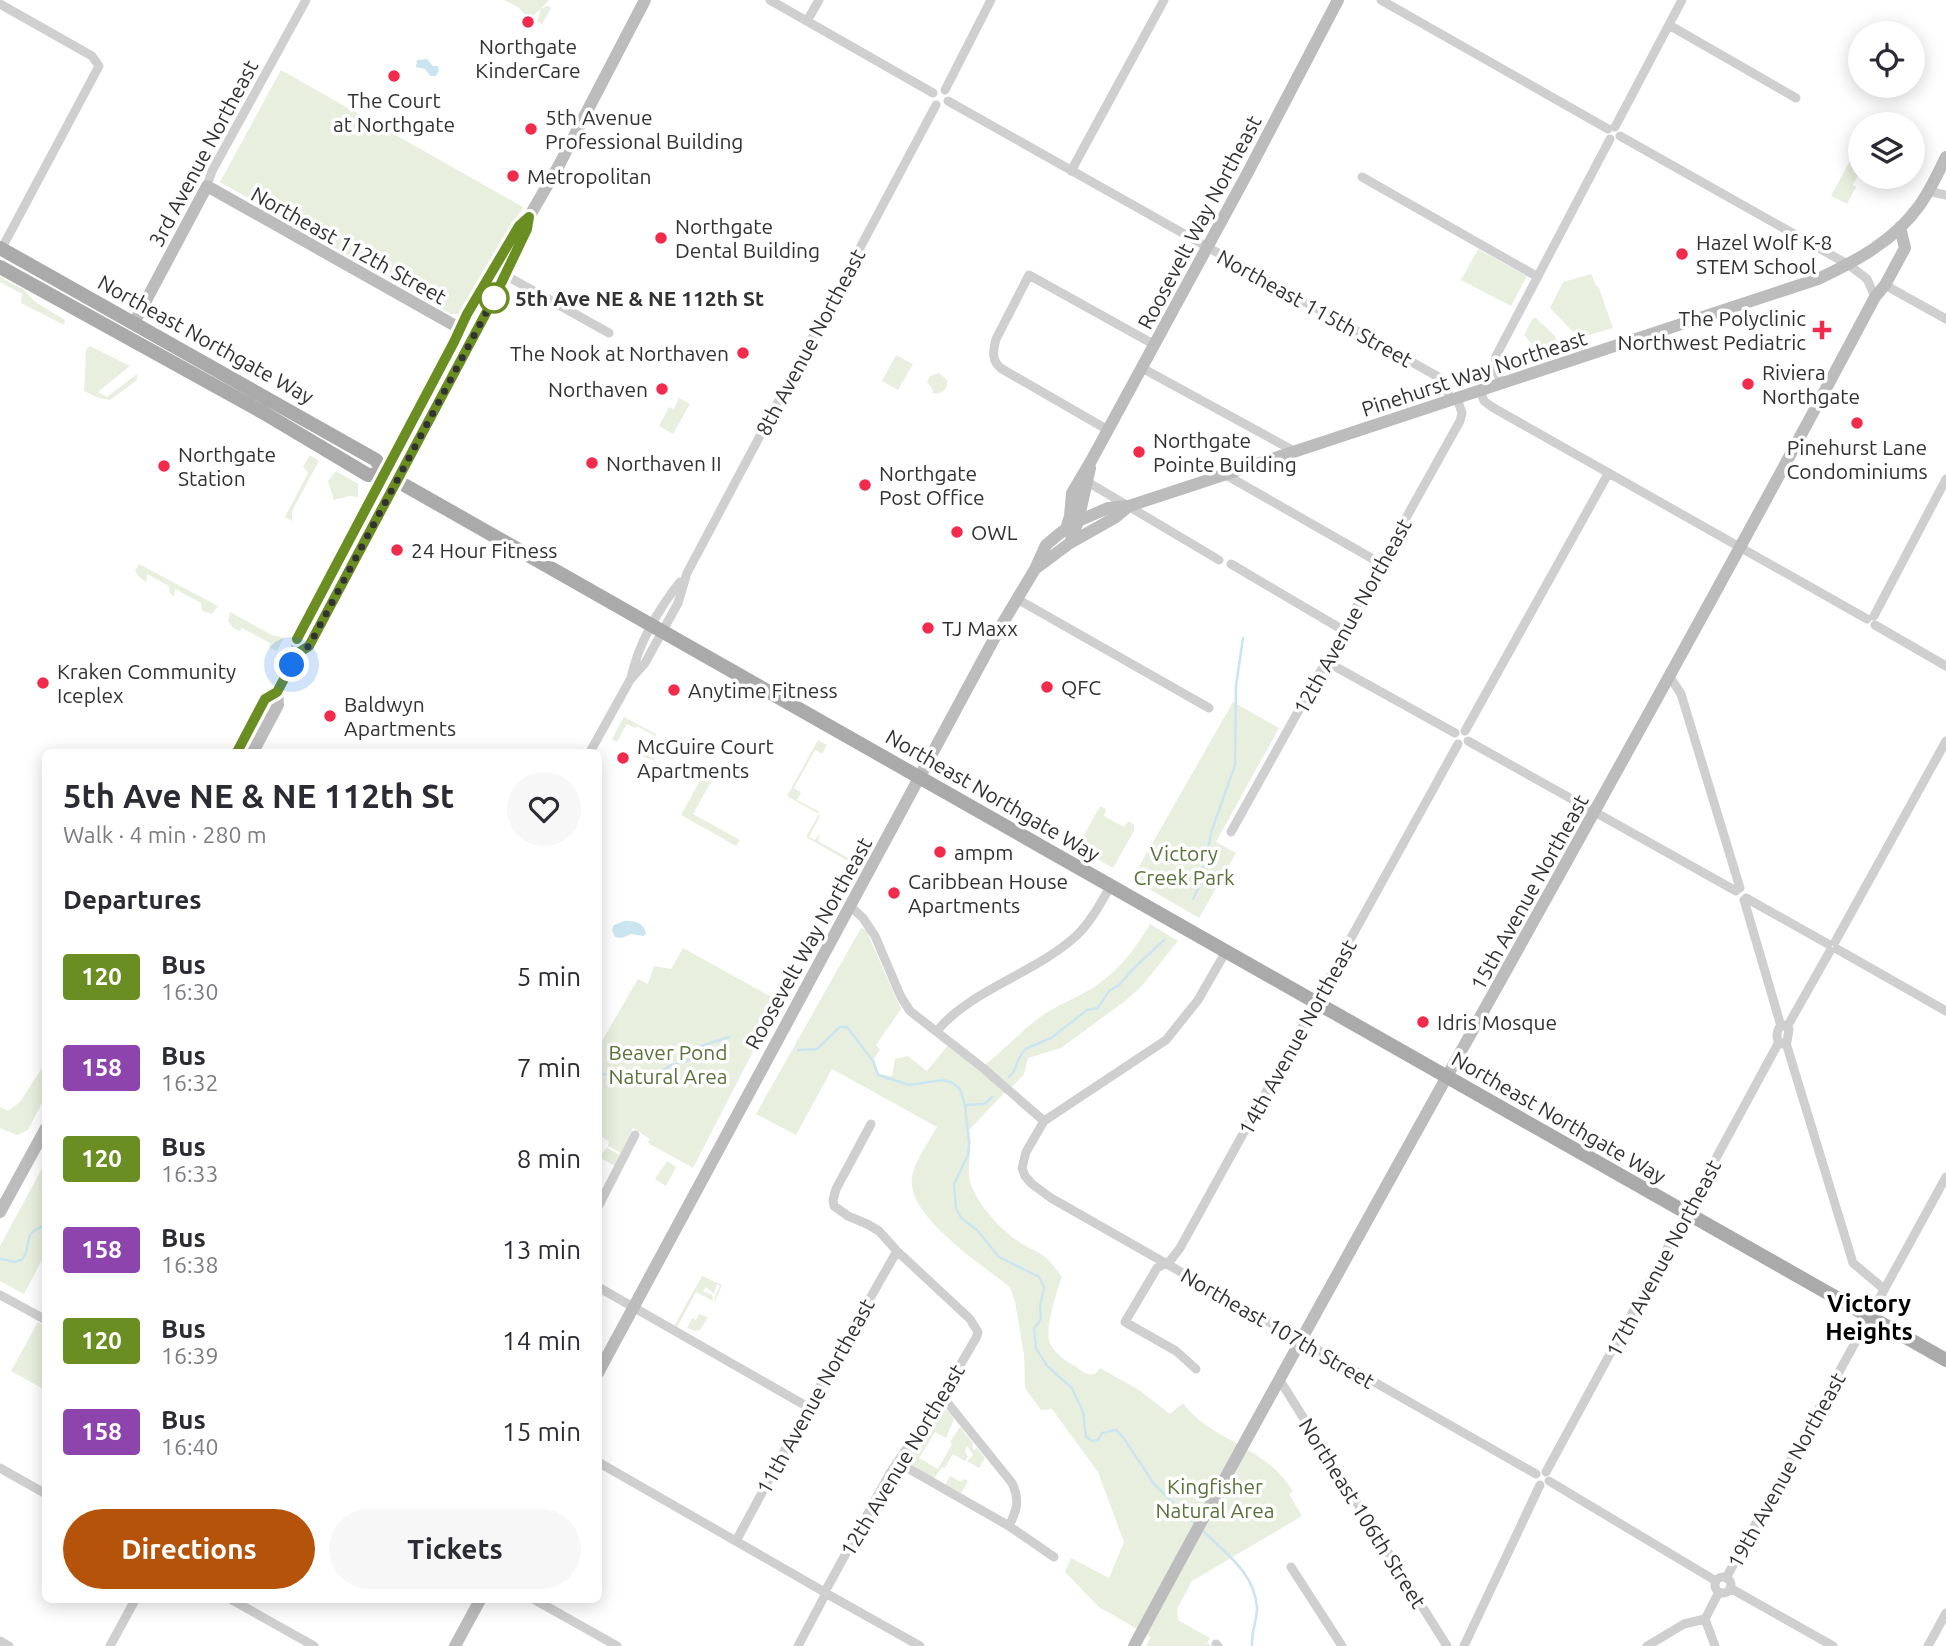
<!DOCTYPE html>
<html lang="en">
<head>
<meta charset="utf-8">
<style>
  body { margin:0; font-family:Ubuntu,sans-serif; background:#f7f7f7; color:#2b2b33; height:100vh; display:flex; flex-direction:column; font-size:26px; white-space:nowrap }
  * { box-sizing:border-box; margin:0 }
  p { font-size:23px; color:#7c7c81 }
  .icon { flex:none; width:38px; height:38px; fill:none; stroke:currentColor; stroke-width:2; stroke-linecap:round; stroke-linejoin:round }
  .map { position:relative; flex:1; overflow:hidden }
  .details { position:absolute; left:42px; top:749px; width:560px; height:854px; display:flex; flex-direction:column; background:#fff; border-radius:10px; box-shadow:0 4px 18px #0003 }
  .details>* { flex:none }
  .badge { padding:0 14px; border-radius:5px; font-size:24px; line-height:46px }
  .buttons { position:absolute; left:1848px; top:21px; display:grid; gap:14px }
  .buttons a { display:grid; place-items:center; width:77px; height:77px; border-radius:50%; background:#fff; box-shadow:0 4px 18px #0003; font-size:35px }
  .you { position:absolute; width:35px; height:35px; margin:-18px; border:5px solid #fff; border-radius:50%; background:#1a73e8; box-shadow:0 0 0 10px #1a73e833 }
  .map>.badge { position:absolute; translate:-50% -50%; box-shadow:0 0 0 4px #fff }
  h2 { padding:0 21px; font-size:26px; line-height:63px }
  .round { display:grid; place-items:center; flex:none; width:74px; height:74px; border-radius:37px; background:#f7f7f7 }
  .summary { display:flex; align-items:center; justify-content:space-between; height:119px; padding:0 21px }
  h1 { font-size:33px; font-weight:600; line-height:52px }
  .action { display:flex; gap:14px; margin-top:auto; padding:14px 21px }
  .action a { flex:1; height:80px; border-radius:42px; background:#b45309; color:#fff; font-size:28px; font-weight:600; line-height:80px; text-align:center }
  .action a+a { background:#f7f7f7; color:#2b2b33 }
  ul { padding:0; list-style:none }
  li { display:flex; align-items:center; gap:21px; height:91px; padding:0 21px }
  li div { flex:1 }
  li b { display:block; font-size:26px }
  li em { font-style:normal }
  li .badge { min-width:77px; font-weight:700; text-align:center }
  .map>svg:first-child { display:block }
  .green { fill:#e9efdf }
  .water { fill:#cbe5f0 }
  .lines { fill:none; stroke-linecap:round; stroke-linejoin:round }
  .stream { stroke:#cbe5f0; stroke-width:2.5 }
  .street { stroke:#cfcfcf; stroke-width:9 }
  .secondary { stroke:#bcbcbc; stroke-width:12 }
  .primary { stroke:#aaa; stroke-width:14 }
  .line-casing { stroke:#fff; stroke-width:16 }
  .line { stroke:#6b8e23; stroke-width:10 }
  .walk { stroke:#323232; stroke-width:7; stroke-dasharray:0 12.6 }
  .poi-dot { fill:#f22a4c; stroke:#fff; stroke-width:2.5 }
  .stop-dot { fill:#fff; stroke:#6b8e23; stroke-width:3.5 }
  .labels { text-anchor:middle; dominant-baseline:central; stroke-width:7; stroke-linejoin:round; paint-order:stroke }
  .poi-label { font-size:21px; fill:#323232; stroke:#fff; text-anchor:start }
  .street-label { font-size:21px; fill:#323232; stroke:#fff }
  .stop-label { font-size:21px; font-weight:bold; fill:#323232; stroke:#fff; text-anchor:start }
  .park-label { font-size:21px; fill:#5a723a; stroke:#fff }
  .quarter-label { font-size:24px; font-weight:bold; fill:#000; stroke:#fff }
</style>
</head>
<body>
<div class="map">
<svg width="1946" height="1646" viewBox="0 0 1946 1646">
  <rect width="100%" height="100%" fill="#fff"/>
  <path class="green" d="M 504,0 L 549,0 L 541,9 L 547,6 L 551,8 L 542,24 L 537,22 L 541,9 L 529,19 L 518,7 Z
    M 281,70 L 523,207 L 463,309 L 458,314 L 451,314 L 220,182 Z
    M 1853,155 L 1860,158 L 1860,171 L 1853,185 L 1856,187 L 1847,204 L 1831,196 Z
    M 1478,249 L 1527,276 L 1511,306 L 1461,280 Z
    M 1591,274 L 1596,285 L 1599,288 L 1613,328 L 1579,338 L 1550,308 L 1563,282 Z
    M 0,277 L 24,290 L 34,301 L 65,320 L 64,325 L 21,303 L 22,294 L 0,282 Z
    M 1533,318 L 1536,318 L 1554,335 L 1558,342 L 1537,350 L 1524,335 Z
    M 90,346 L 130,366 L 98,392 L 107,397 L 137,374 L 137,380 L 110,400 L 99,398 L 84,391 L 86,350 Z
    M 896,355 L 913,364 L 898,390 L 882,381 Z
    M 939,373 L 947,380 C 948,390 941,396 932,393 L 933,390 L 927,382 L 930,376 Z
    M 679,398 L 690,404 L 673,434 L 659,426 L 669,407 L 674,409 Z
    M 310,455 L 319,461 L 292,511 L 292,521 L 285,517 L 308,473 L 303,467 Z
    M 336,471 L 358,484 L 358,497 L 349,496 L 334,500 L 328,481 Z
    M 139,564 L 218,606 L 212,614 L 202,611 L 201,603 L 175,589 L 174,596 L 170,594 L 169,586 L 147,574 L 146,582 L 139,577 L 135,571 Z
    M 230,612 L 272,635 L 284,638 L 277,651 L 269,647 L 270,643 L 242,628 L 239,631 L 233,628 L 228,621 Z
    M 1233,702 L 1279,728 L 1216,842 L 1236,853 L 1199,918 L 1132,879 Z
    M 624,717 L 656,734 L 653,743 L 655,761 L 639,755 L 643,755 L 647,745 L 649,745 L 655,736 L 637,726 L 635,728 L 627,724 L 617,742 L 612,739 Z
    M 818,740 L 827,745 L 822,754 L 815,750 L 794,788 L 801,792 L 797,800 L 818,811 L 820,816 L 809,837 L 815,840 L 820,833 L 818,841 L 850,859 L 854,854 L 858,856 L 853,864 L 806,837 L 819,814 L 787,796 Z
    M 708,766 L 715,770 L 710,778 L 712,780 L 693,814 L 740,840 L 736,846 L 681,815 Z
    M 1100,806 L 1106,809 L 1104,816 L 1124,827 L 1129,821 L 1134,825 L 1134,831 L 1113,868 L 1077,848 Z
    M 1150,924 L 1178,941 L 1141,987 L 1125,1001 L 1061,1048 L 1028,1058 L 1024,1074 L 1012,1087 L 985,1065 C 1005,1049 1023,1029 1043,1015 C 1056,1006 1069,1001 1082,994 C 1112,979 1133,953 1150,924 Z
    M 861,928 L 866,930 L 901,1009 L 876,1045 L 880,1050 L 874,1059 L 879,1074 L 892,1076 L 895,1059 L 908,1056 L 927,1071 L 947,1046 L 971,1063 L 1005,1092 L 969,1130 C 974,1149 965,1168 971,1184 C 978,1205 998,1226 1015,1239 C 1024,1246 1035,1250 1044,1256 C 1051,1261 1056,1270 1062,1277 C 1057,1290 1044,1331 1050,1343 C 1054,1353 1066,1361 1075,1366 C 1082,1371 1087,1376 1095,1374 L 1100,1368 L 1139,1390 L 1170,1414 L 1183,1403 C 1211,1442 1267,1445 1293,1492 L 1289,1494 L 1302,1516 L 1192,1581 L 1177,1609 L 1178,1620 L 1210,1638 L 1207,1643 L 1211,1646 L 1146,1646 L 1151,1637 L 1099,1607 L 1065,1572 L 1071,1558 L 1109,1578 L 1124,1542 L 1098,1472 L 1052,1409 L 1041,1410 L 1025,1388 L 1024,1354 L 1015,1302 L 1010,1287 C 983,1266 917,1222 912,1187 C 909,1167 928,1144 937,1127 L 832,1069 L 796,1135 L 756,1114 Z
    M 683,948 L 779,1001 L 693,1168 L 648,1143 L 650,1139 L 633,1128 L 621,1153 L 608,1146 L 609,1142 L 598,1134 L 599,1046 L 638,979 L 648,984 L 654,966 L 671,969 Z
    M 45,1063 L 45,1097 L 28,1130 L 17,1135 L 0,1128 L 0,1107 L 8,1111 L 20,1102 Z
    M 607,1148 L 620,1155 L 615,1166 L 599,1157 L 598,1153 L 601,1154 Z
    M 667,1161 L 676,1167 L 666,1186 L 655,1179 Z
    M 45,1163 L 45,1254 L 24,1294 L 0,1281 L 0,1246 Z
    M 702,1276 L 722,1285 L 714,1304 L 715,1296 L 720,1286 L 717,1284 L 714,1294 L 706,1287 L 703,1291 L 712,1295 L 713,1301 L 696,1292 L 677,1327 L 674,1326 Z
    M 699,1314 L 708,1317 L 700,1330 L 694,1331 L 687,1328 L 692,1318 L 696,1320 Z
    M 38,1322 L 45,1327 L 45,1390 L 11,1371 Z
    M 941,1408 L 948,1411 L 954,1419 L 946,1438 L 935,1432 L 919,1458 L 938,1469 L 952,1444 L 950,1442 L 960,1427 L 973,1443 L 973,1450 L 977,1448 L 985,1458 L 979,1468 L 967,1461 L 973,1455 L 967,1446 L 965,1451 L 968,1457 L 965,1461 L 953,1454 L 945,1468 L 942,1467 L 934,1479 L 910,1465 L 907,1456 Z
    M 950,1476 L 961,1482 L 964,1479 L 968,1481 L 961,1493 L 945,1485 Z"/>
  <path class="water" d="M 427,59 L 433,66 L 438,66 L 439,71 L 436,76 L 430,76 L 425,69 L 416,67 L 417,60 Z
    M 624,921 C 633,920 645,923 646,934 L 643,936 L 631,934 L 622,938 L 615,937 L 612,930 L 614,925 Z"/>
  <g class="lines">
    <path class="stream" d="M 1193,899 L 1198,889 L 1212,830 L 1235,765 L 1236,686 L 1243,638
      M 798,1050 L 817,1049 L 840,1027 L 847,1027 L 873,1061 L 878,1075 L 910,1085 L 942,1080 L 951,1082 L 960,1089 L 965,1105 L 969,1143 L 968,1155 L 954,1184 L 956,1208 L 961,1218 L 977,1230 L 999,1257 L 1039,1277 L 1044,1287 L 1040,1306 L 1041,1319 L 1034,1329 L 1036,1348 L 1047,1366 L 1072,1388 L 1083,1412 L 1086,1437 L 1092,1441 L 1098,1440 L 1102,1433 L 1116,1430 L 1123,1437 L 1154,1484 L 1194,1523
      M 598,1074 C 612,1072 620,1085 634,1086 C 651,1086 657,1072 672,1065 C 678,1063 687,1062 692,1058 C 696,1054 695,1053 695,1048 L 729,1037
      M 1009,1077 L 1014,1071 L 1018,1060 L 1025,1049 L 1051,1038 L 1087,1010 L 1098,1008 L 1109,991 L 1119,985 L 1131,971 L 1164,940
      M 965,1105 L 984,1104 L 992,1097
      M 1,1259 L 15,1262 L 23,1259 C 33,1240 21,1234 46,1225
      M 1202,1530 C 1225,1553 1255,1573 1257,1608 C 1257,1621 1251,1633 1252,1646"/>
    <path class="street" d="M 770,0 L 933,93
      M 1381,0 L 1608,129
      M 0,4 L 92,56 L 99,66 L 2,248
      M 807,21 L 819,0
      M 1669,25 L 1796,98
      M 945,90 L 991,0
      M 948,101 L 1442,379 L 1451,400
      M 1615,127 L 1682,0
      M 1620,136 L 1849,265 L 1867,279 L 1875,297
      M 1071,171 L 1164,0
      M 1362,177 L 1538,277
      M 207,186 L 212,171 L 306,0
      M 1928,191 L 1946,195
      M 505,275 L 609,333
      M 1885,285 L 1946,319
      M 1142,368 L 1294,451
      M 1501,383 L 1495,367 L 1496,356 L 1610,139
      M 1480,390 L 1484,401 L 1492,407 L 1867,619
      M 1108,430 L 1002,369 C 991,361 993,351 996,339 L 1029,275 L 1155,345
      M 1226,475 L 1380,563
      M 1086,481 L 1219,560
      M 1231,564 L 1343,630
      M 1017,599 L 1209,708
      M 1874,616 L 1946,479
      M 1875,625 L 1946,666
      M 1327,662 L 1455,733
      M 1670,677 L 1681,694 L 1740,888
      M 631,678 C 638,644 659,608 680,582
      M 1465,731 L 1608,474
      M 1468,741 L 1736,891
      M 590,752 L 630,680 L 645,663 L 678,603 L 687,573 L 936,105
      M 1231,832 L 1460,421 L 1462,413 L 1457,398
      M 1746,898 L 1828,944
      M 1744,900 L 1781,1026
      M 850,906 L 863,918 L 875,936 L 901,997 L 910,1011 L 983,1068 L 1044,1121
      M 1835,942 L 1946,741
      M 1837,949 L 1946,1011
      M 1225,953 L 1198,1000 L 1166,1040 L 1044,1121 L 1026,1152 L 1022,1168 L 1025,1176 L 1032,1184 L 1051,1198 L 1536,1474
      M 1784,1025 L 1789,1029 L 1787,1042 L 1781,1044 C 1776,1040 1776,1033 1779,1028 Z
      M 1787,1027 L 1830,951
      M 937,1031 C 970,990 1036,973 1076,936 C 1090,923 1100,904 1110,887
      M 1786,1043 L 1853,1263 L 1884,1289
      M 598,1207 L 635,1135
      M 598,1287 L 808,1407
      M 0,1295 L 46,1320
      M 1196,1369 L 1176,1351 L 1125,1322 L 1157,1268 L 1170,1261 L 1180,1248 L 1458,744
      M 1279,1379 L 1447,1646
      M 942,1396 L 1012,1483 C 1020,1500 1017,1510 1009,1526
      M 598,1462 L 821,1590
      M 897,1462 L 1009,1526 L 1054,1557
      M 0,1468 L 46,1494
      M 1546,1472 L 1779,1042
      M 1549,1481 L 1716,1581
      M 736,1541 L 808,1407 L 897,1251
      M 1291,1567 L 1342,1646
      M1715 1585a8 8 0 1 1 16 0a8 8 0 1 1-16 0Z
      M 1726,1578 L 1946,1177
      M 827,1588 L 890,1473 L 942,1396 L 976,1338 L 978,1332 L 970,1319 L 897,1251 L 879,1231 L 867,1224 L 848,1216 L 834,1206 L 833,1200 L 836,1189 L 871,1124
      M 1730,1588 L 1833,1646
      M 829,1595 L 920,1646
      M 232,1600 L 314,1646
      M 535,1600 L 617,1646
      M 1705,1619 L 1719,1592
      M 1705,1619 L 1715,1646
      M 0,1641 L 9,1646
      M 1216,1644 L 1218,1646
      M 110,1646 L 135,1600
      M 798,1646 L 824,1597
      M 1464,1646 L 1540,1485
      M 1647,1646 L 1684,1624 L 1705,1619
      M 1928,1646 L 1946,1613"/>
    <path class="secondary" d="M 134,323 L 207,186 L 468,333
      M 1066,529 L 1070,516 L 1072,493 L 1091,461 L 1247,174 L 1338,0
      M 1070,543 L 1116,517 L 1129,506
      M 1035,569 L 1070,543 L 1078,521 L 1090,468
      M 298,653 L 297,639 L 461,330 L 466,314 L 519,226 L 529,217 L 558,167 L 645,0
      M 237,752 L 265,699 L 277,692
      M 253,752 L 278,705 L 277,692 L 298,653 L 309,646 L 494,298 L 527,229 L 529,217
      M 0,1212 L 46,1128
      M 598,1373 L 1001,626 L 1035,569 L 1046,545 L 1059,534 L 1078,521 L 1108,508 L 1129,506 L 1181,489 L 1818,279 C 1856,261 1894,241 1919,206 C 1930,191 1938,173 1946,157
      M 455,1646 L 480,1600
      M 1134,1646 C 1377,1194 1634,750 1875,297 L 1885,285 L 1905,248 L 1900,227"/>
    <path class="primary" d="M 0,248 L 376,460 L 385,474 L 1946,1360
      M 0,267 L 264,413 L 368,475 L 385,474"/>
  </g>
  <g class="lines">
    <defs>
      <path id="line" d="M 237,752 L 265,699 L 277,692 L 298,653 L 309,646 L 494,298 L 527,229 L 529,217 L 519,226 L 467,314 L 454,342 L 297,639"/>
    </defs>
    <use href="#line" class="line-casing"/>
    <use href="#line" class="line"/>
    <path class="walk" d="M 292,665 L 298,653 L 309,646 L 494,298"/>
  </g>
  <g class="poi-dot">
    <circle cx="528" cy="22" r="7"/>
    <circle cx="394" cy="76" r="7"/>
    <circle cx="531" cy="129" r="7"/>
    <circle cx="513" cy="176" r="7"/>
    <circle cx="661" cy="238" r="7"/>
    <circle cx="1682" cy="254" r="7"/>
    <path d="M1818.5 319.5h7v7h7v7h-7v7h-7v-7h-7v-7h7z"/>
    <circle cx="743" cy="353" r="7"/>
    <circle cx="1748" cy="384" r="7"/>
    <circle cx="662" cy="389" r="7"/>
    <circle cx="1857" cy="423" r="7"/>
    <circle cx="1139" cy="452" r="7"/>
    <circle cx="592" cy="463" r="7"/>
    <circle cx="164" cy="466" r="7"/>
    <circle cx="865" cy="485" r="7"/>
    <circle cx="957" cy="532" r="7"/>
    <circle cx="397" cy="550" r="7"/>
    <circle cx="928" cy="628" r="7"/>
    <circle cx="43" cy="683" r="7"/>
    <circle cx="1047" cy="687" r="7"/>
    <circle cx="674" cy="690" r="7"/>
    <circle cx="330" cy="716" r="7"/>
    <circle cx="623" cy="758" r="7"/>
    <circle cx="940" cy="852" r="7"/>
    <circle cx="894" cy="893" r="7"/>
    <circle cx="1423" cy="1022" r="7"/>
  </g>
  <circle class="stop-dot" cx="494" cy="298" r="14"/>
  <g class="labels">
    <g class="poi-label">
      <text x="528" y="46" text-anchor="middle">Northgate<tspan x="528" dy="24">KinderCare</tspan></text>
      <text x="394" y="100" text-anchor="middle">The Court<tspan x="394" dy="24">at Northgate</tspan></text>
      <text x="545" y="117">5th Avenue<tspan x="545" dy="24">Professional Building</tspan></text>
      <text x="527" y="176">Metropolitan</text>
      <text x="675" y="226">Northgate<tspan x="675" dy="24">Dental Building</tspan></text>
      <text x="1696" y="242">Hazel Wolf K-8<tspan x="1696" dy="24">STEM School</tspan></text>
      <text x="1806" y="318" text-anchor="end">The Polyclinic<tspan x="1806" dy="24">Northwest Pediatric</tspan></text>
      <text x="729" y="353" text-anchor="end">The Nook at Northaven</text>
      <text x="1762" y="372">Riviera<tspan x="1762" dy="24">Northgate</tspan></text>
      <text x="648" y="389" text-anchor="end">Northaven</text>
      <text x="1153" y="440">Northgate<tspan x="1153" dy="24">Pointe Building</tspan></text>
      <text x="1857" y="447" text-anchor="middle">Pinehurst Lane<tspan x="1857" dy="24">Condominiums</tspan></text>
      <text x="178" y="454">Northgate<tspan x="178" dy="24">Station</tspan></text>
      <text x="606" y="463">Northaven II</text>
      <text x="879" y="473">Northgate<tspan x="879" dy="24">Post Office</tspan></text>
      <text x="971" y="532">OWL</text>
      <text x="411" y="550">24 Hour Fitness</text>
      <text x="942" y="628">TJ Maxx</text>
      <text x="57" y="671">Kraken Community<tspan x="57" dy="24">Iceplex</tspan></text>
      <text x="1061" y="687">QFC</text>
      <text x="688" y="690">Anytime Fitness</text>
      <text x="344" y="704">Baldwyn<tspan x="344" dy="24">Apartments</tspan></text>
      <text x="637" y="746">McGuire Court<tspan x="637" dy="24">Apartments</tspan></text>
      <text x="954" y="852">ampm</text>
      <text x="908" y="881">Caribbean House<tspan x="908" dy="24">Apartments</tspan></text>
      <text x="1437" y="1022">Idris Mosque</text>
    </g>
    <g class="street-label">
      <text transform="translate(203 153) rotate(-62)">3rd Avenue Northeast</text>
      <text transform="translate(1199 222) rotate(-62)">Roosevelt Way Northeast</text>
      <text transform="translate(349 245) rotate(29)">Northeast 112th Street</text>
      <text transform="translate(1315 308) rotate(29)">Northeast 115th Street</text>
      <text transform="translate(206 339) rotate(29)">Northeast Northgate Way</text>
      <text transform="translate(810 342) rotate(-62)">8th Avenue Northeast</text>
      <text transform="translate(1474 373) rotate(-18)">Pinehurst Way Northeast</text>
      <text transform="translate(1352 616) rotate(-61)">12th Avenue Northeast</text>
      <text transform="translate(993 795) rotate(30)">Northeast Northgate Way</text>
      <text transform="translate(1529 892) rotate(-61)">15th Avenue Northeast</text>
      <text transform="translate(808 943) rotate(-61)">Roosevelt Way Northeast</text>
      <text transform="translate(1297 1037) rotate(-61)">14th Avenue Northeast</text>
      <text transform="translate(1559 1117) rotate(30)">Northeast Northgate Way</text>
      <text transform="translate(1663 1258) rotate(-62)">17th Avenue Northeast</text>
      <text transform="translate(1278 1328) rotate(30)">Northeast 107th Street</text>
      <text transform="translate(815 1396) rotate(-61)">11th Avenue Northeast</text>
      <text transform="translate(902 1460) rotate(-59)">12th Avenue Northeast</text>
      <text transform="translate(1786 1470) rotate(-61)">19th Avenue Northeast</text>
      <text transform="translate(1363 1513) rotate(58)">Northeast 106th Street</text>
    </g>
    <g class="stop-label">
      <text x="515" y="298">5th Ave NE &amp; NE 112th St</text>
    </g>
    <g class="park-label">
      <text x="1184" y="853">Victory<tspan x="1184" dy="24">Creek Park</tspan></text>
      <text x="668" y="1052">Beaver Pond<tspan x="668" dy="24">Natural Area</tspan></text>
      <text x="1215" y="1486">Kingfisher<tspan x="1215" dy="24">Natural Area</tspan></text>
    </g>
    <g class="quarter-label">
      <text x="1869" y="1303">Victory<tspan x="1869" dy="28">Heights</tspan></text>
    </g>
  </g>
</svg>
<div class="buttons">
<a><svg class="icon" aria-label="locate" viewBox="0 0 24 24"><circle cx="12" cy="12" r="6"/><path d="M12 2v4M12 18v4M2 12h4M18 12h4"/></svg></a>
<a><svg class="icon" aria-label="layers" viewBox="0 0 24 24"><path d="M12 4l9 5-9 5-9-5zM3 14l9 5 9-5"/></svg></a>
</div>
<div class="you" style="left:292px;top:665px"></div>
<section class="details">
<div class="summary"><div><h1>5th Ave NE &amp; NE 112th St</h1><p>Walk · 4 min · 280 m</p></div><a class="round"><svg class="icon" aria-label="heart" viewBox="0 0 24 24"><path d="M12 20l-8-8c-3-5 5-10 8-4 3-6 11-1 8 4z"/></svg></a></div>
<h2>Departures</h2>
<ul>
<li><span class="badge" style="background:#6b8e23;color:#fff">120</span><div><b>Bus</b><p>16:30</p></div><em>5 min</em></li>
<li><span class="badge" style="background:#8e44ad;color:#fff">158</span><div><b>Bus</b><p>16:32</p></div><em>7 min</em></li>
<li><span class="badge" style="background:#6b8e23;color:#fff">120</span><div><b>Bus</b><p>16:33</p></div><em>8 min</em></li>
<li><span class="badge" style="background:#8e44ad;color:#fff">158</span><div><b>Bus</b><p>16:38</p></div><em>13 min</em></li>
<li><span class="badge" style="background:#6b8e23;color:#fff">120</span><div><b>Bus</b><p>16:39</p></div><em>14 min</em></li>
<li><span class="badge" style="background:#8e44ad;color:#fff">158</span><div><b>Bus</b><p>16:40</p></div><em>15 min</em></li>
</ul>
<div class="action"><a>Directions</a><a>Tickets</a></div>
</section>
</div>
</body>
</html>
